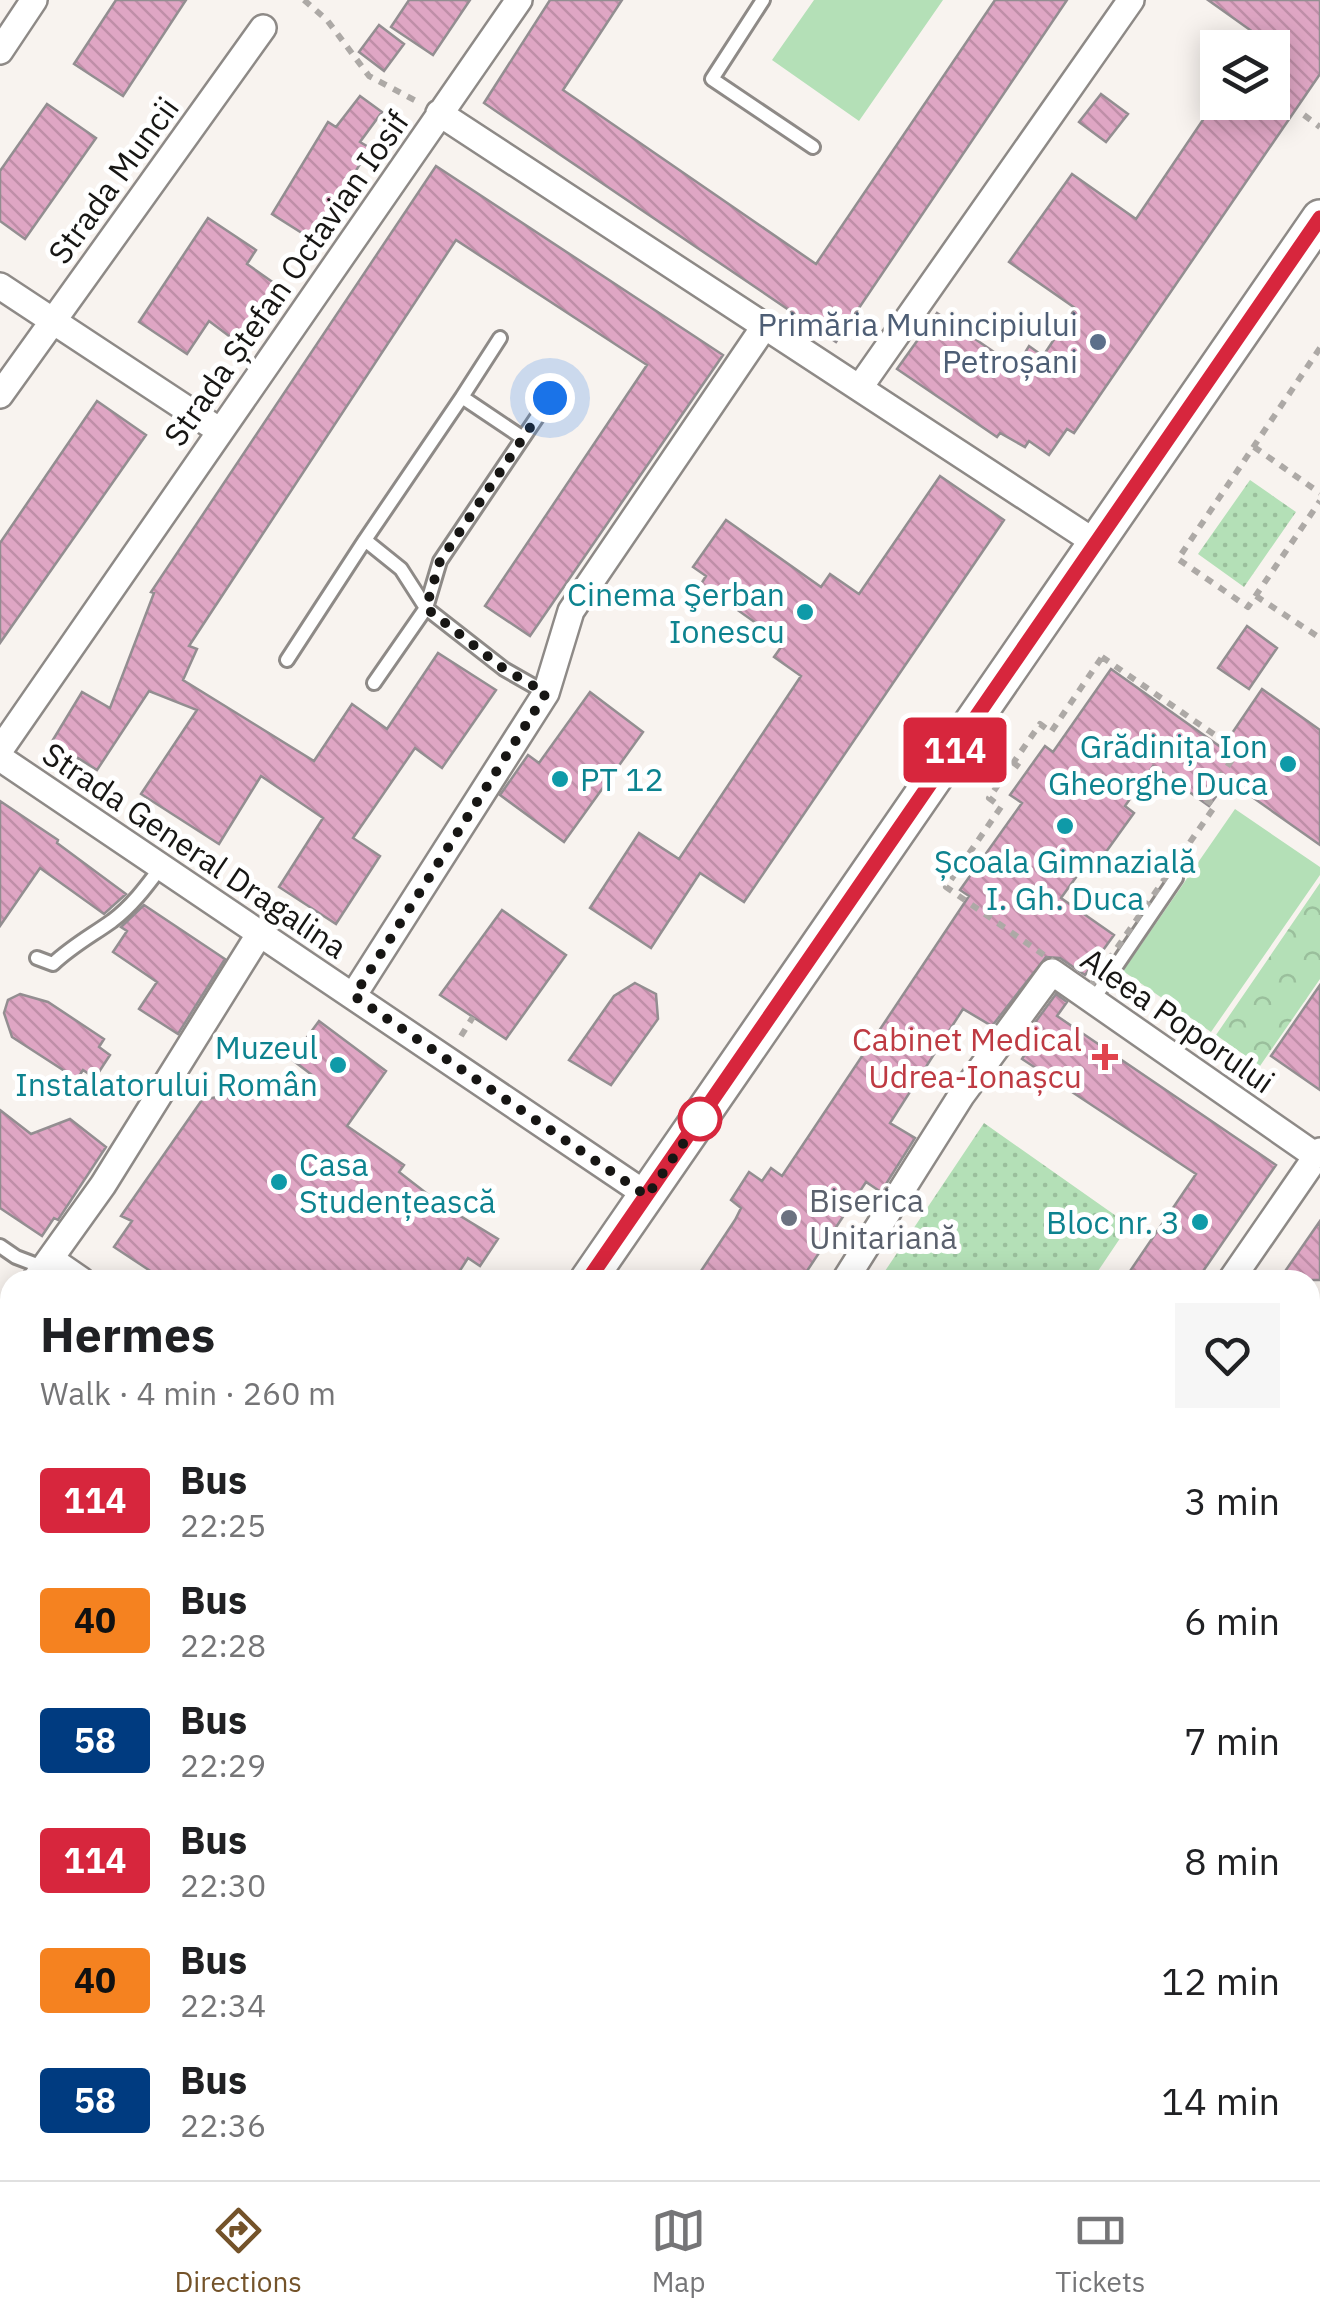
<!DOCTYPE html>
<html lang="en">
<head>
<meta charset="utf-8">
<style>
  body { margin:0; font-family:"IBM Plex Sans",sans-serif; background:#f6f6f6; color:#202124; height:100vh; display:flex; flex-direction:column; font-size:38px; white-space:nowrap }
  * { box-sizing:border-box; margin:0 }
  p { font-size:32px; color:#757577 }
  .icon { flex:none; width:55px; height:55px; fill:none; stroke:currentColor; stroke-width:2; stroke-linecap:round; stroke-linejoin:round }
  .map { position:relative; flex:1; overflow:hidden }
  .sheet { position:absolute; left:0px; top:1270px; width:1320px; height:910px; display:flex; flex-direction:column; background:#fff; border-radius:30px 30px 0 0; box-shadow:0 5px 25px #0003 }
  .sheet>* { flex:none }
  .badge { padding:0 20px; border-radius:8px; font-size:35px; line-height:65px }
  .controls { position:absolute; left:1200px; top:30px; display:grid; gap:20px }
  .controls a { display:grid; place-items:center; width:90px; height:90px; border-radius:0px; background:#fff; box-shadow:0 5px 25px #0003; font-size:50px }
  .you { position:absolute; width:50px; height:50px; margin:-25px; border:8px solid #fff; border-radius:50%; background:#1a73e8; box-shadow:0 0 0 15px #1a73e833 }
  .map>.badge { position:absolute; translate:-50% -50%; box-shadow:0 0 0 5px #fff }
  .round { display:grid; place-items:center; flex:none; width:105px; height:105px; border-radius:0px; background:#f6f6f6 }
  .head { display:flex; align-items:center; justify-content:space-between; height:170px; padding:0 40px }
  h1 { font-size:48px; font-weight:800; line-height:75px }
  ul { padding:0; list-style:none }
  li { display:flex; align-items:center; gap:30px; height:120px; padding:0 40px }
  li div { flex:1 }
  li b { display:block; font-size:38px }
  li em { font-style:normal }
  li .badge { min-width:110px; font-weight:700; text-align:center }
  .tab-bar { display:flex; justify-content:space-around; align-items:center; height:140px; border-top:2px solid #e0e0e0; background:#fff; font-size:28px; color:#757577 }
  .tab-bar a { display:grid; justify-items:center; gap:5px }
  .tab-bar .active { color:#74532a }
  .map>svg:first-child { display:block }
  .grass { fill:url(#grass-dots) }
  .forest { fill:url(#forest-crowns) }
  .garden { fill:#b4e0b7 }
  .building { fill:url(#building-back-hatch); stroke:#938e91; stroke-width:2.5 }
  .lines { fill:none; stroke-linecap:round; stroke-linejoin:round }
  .service-casing { stroke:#8e8a87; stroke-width:18 }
  .minor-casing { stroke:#8e8a87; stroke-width:30 }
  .tertiary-casing { stroke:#8e8a87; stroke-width:35 }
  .secondary-casing { stroke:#8e8a87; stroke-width:40 }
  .path { stroke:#ada9a6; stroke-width:6; stroke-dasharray:8 8; stroke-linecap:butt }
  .service { stroke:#fff; stroke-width:12 }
  .minor { stroke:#fff; stroke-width:25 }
  .tertiary { stroke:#fff; stroke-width:30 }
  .secondary { stroke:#fff; stroke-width:35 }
  .line-casing { stroke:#fff; stroke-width:22 }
  .line { stroke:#d7263d; stroke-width:15 }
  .walk { stroke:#171614; stroke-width:10; stroke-dasharray:0 18 }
  .service-dot { fill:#5c6f8a; stroke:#fff; stroke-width:4 }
  .culture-dot { fill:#0f9aa8; stroke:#fff; stroke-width:4 }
  .health-dot { fill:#e0444e; stroke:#fff; stroke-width:4 }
  .stop-dot { fill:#fff; stroke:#d7263d; stroke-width:5 }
  .worship-dot { fill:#6b7280; stroke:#fff; stroke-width:4 }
  .labels { text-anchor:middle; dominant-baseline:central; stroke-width:10; stroke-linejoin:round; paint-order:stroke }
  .street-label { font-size:32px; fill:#171614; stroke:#fff }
  .service-label { font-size:32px; fill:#4e5e75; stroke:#fff; text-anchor:end }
  .culture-label { font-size:32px; fill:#0d838f; stroke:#fff; text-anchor:end }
  .health-label { font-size:32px; fill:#be3a42; stroke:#fff; text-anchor:end }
  .worship-label { font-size:32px; fill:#5b616d; stroke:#fff; text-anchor:start }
</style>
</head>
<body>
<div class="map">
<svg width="1320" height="2180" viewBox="0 0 1320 2180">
  <defs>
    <pattern id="grass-dots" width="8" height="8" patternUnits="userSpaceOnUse" patternTransform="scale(2.5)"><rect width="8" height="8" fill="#b4e0b7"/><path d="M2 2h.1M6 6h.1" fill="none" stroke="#9abf9c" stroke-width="1.8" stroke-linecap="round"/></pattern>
    <pattern id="forest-crowns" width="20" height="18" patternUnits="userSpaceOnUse" patternTransform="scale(2.5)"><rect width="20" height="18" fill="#b4e0b7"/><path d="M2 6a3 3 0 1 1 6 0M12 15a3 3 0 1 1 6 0" fill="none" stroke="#9abf9c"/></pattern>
    <pattern id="building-back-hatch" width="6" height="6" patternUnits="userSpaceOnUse" patternTransform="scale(2.5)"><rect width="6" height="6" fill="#dfa6c4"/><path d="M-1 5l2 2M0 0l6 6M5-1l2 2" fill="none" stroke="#bf8ea8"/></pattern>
  </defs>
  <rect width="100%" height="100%" fill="#f8f3ef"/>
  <path class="grass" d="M 1250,480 L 1296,512 L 1244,587 L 1198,554 Z
    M 984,1123 L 1129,1225 L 1092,1280 L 879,1280 Z"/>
  <path class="forest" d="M 1320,883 L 1320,979 L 1260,1066 L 1216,1035 Z
    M 10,2159 L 10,2170 L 95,2170 L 108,2180 L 0,2180 L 0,2171 Z"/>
  <path class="garden" d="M 814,0 L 943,0 L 859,121 L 772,60 Z
    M 1235,809 L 1320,867 L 1320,875 L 1211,1032 L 1123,971 Z"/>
  <path class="building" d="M 116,0 L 186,0 L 123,96 L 74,64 Z
    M 409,0 L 470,0 L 433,55 L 391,27 Z
    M 550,0 L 622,0 L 563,90 L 816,264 L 995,0 L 1067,0 L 836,342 L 484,103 Z
    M 1208,0 L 1320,0 L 1320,74 L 1074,433 L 1067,429 L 1049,455 L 1029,441 L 1025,447 L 1000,433 L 997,437 L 897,369 L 937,313 L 1016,367 L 1029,346 L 1043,356 L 1075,308 L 1009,262 L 1072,174 L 1136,219 L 1215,102 L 1272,102 L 1272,48 L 1253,48 L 1260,37 Z
    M 379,25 L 404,44 L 384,71 L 359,52 Z
    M 1101,94 L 1128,114 L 1106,142 L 1079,122 Z
    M 360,96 L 382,112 L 360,142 L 370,148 L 313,240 L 272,214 L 328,122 L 336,127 Z
    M 47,104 L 96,138 L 25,239 L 0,221 L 0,171 Z
    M 436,166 L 723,355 L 530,636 L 485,606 L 647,365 L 456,240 L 189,646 L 197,649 L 183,680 L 314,761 L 352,704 L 387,729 L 438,653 L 496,690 L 442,768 L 415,748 L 353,838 L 380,856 L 336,924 L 279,887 L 323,818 L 261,776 L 219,844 L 141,794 L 197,710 L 149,691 L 97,770 L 78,758 L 73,766 L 48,748 L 82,692 L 110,708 L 154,593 L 151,592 Z
    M 208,218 L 256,250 L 247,264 L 284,290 L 245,348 L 209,321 L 187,354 L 139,322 Z
    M 97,401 L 146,435 L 0,643 L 0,543 Z
    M 940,476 L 1004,520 L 744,902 L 700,873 L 651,948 L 590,908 L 639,833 L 679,859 L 801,676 L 774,657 L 784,643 L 701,584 L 706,576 L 693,567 L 726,520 L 821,587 L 830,574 L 859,594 Z
    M 1247,626 L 1277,648 L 1249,689 L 1218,668 Z
    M 1111,669 L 1222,748 L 1262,689 L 1320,730 L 1320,845 L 1228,780 L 1209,806 L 1153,766 L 1125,806 L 1134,813 L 1098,863 L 1090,858 L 1061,898 L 1114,935 L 1085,975 L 1060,958 L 1046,957 L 992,1026 L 963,1009 L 890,1123 L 915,1138 L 881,1192 L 866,1182 L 801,1280 L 695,1280 L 735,1220 L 741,1208 L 731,1200 L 749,1172 L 762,1181 L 771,1168 L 782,1176 L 969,896 L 960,890 L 1022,803 L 1010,795 L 1045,746 L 1053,752 Z
    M 590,692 L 643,732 L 564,842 L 500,795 L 528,755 L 539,763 Z
    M 0,801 L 58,840 L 57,843 L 126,894 L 104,914 L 40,868 L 0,926 Z
    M 144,905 L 225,959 L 178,1034 L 139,1009 L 157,982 L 113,952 L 127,931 L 121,927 Z
    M 502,910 L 566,955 L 506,1039 L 440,995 Z
    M 635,983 L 656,994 L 658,1019 L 611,1085 L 569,1060 L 614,996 Z
    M 1320,985 L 1320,1090 L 1271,1056 Z
    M 20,994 L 48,1002 L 104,1039 L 99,1047 L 110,1055 L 95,1078 L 83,1070 L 77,1079 L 12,1037 L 4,1013 L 8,1000 Z
    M 1056,994 L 1067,1002 L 1057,1016 L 1276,1165 L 1197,1280 L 1124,1280 L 1196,1174 L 1022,1059 L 1029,1048 L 1020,1043 Z
    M 319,1021 L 386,1071 L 347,1126 L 404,1165 L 399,1172 L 439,1203 L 498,1239 L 480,1266 L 468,1258 L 454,1280 L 164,1280 L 114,1247 L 132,1221 L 121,1216 L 202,1100 L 316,1078 L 291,1059 Z
    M 0,1110 L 31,1134 L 70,1119 L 106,1147 L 58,1220 L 54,1218 L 42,1236 L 0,1208 Z
    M 1320,1221 L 1320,1280 L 1279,1280 Z"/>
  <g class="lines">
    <defs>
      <path id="service" d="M 763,0 L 712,79 L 813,147
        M 500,338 L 462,397 L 523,438
        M 365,540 L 462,397
        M 426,608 L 440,561 L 550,398
        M 287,660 L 365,540 L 401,569 L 426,608
        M 374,683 L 426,608 L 504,669 L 546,693
        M 37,958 L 53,964 C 72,946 91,936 112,921 C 132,906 146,887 161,867
        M 1093,1000 L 1176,878
        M 0,1246 L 16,1257 L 45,1268
        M 1310,1408 L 1320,1380
        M 1310,1505 L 1320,1513
        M 1310,1712 L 1320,1680
        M 1310,1760 C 1316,1778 1320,1790 1310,1808
        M 1310,1816 L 1320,1823
        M 199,2172 L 210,2180"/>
      <path id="minor" d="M 0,51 L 34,0
        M 439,113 L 1096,543
        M 0,286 L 220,431
        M 860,387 L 1131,0
        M 0,395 L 263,28
        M 0,750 L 519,0
        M 0,758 L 647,1195
        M 353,996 L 546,693 L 571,611 L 764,327
        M 52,1260 L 81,1280
        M 35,1280 L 103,1185 L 260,933
        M 845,1280 L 961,1096 L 1052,972 L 1316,1156
        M 1231,1280 L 1320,1151
        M 0,1325 L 10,1312
        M 0,1673 L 10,1680"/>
      <path id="tertiary" d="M 1310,2105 L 1320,2091
        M 1257,2180 L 1264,2170"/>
      <path id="secondary" d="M 588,1280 L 1320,218
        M 0,2078 L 10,2065"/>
    </defs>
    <use href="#service" class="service-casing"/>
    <use href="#minor" class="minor-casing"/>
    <use href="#tertiary" class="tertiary-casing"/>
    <use href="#secondary" class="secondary-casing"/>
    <path class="path" d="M 304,0 L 327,20 L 369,76 L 416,101
      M 1304,115 L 1320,127
      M 1320,348 L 1178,559 L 1248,607 L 1320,501
      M 1254,447 L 1320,493
      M 1256,596 L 1320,638
      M 1102,657 L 1238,751 L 1205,799 L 1215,806 L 1090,987 L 946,887 L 1001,807 L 989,798 L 1040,724 L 1051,732 Z
      M 1000,753 L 1026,772
      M 461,1036 L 473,1017"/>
    <use href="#service" class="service"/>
    <use href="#minor" class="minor"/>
    <use href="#tertiary" class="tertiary"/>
    <use href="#secondary" class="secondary"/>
  </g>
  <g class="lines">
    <defs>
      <path id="line" d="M 588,1280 L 1320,218"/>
    </defs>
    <use href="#line" class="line-casing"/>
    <use href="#line" class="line"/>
    <path class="walk" d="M 550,398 L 440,561 L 426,608 L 504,669 L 546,693 L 354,996 L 647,1196 L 709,1106 L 700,1119"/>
  </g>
  <circle class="service-dot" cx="1098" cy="342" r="10"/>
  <g class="culture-dot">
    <circle cx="805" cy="612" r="10"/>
    <circle cx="1288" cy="764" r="10"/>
    <circle cx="560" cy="779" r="10"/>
    <circle cx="1065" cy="826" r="10"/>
    <circle cx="338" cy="1065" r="10"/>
    <circle cx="279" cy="1182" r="10"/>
    <circle cx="1200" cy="1222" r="10"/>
  </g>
  <path class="health-dot" d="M1100 1042h10v10h10v10h-10v10h-10v-10h-10v-10h10z"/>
  <circle class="stop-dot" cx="700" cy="1119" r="20"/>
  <circle class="worship-dot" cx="789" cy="1218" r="10"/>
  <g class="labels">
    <g class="street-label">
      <text transform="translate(113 180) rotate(-54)">Strada Muncii</text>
      <text transform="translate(286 278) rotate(-55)">Strada Ștefan Octavian Iosif</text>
      <text transform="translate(195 850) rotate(34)">Strada General Dragalina</text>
      <text transform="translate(1178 1020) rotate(35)">Aleea Poporului</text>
    </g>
    <g class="service-label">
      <text x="1078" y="324">Primăria Munincipiului<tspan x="1078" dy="37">Petroșani</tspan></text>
    </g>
    <g class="culture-label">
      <text x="785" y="594">Cinema Şerban<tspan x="785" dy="37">Ionescu</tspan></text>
      <text x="1268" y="746">Grădinița Ion<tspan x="1268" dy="37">Gheorghe Duca</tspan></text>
      <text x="580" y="779" text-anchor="start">PT 12</text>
      <text x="1065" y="861" text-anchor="middle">Școala Gimnazială<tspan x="1065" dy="37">I. Gh. Duca</tspan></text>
      <text x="318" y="1047">Muzeul<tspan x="318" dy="37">Instalatorului Român</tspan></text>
      <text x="299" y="1164" text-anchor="start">Casa<tspan x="299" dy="37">Studențească</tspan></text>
      <text x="1180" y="1222">Bloc nr. 3</text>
    </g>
    <g class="health-label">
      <text x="1082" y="1039">Cabinet Medical<tspan x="1082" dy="37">Udrea-Ionașcu</tspan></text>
    </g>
    <g class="worship-label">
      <text x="809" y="1200">Biserica<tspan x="809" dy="37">Unitariană</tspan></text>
    </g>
  </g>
</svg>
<div class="controls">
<a><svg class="icon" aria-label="layers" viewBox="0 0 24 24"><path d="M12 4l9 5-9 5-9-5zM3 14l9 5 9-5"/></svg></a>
</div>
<div class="you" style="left:550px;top:398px"></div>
<b class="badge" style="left:955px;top:750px;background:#d7263d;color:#fff">114</b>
<section class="sheet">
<div class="head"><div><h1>Hermes</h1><p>Walk · 4 min · 260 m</p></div><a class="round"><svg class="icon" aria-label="heart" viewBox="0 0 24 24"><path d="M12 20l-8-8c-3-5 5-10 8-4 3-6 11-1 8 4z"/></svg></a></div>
<ul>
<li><span class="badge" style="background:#d7263d;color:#fff">114</span><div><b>Bus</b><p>22:25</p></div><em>3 min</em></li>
<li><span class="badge" style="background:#f58220;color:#111">40</span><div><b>Bus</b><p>22:28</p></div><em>6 min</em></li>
<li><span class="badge" style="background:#003b80;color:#fff">58</span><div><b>Bus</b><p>22:29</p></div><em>7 min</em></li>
<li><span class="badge" style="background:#d7263d;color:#fff">114</span><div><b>Bus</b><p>22:30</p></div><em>8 min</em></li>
<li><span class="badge" style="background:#f58220;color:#111">40</span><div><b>Bus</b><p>22:34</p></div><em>12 min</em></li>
<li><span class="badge" style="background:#003b80;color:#fff">58</span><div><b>Bus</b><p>22:36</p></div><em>14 min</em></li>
</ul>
</section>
</div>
<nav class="tab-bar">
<a class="active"><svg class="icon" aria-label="directions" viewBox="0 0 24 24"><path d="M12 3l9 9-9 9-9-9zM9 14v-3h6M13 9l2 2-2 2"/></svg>Directions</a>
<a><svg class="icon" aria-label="map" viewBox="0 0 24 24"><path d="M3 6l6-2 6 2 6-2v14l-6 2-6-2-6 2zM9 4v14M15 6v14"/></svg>Map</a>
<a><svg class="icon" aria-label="tickets" viewBox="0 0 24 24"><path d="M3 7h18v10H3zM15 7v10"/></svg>Tickets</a>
</nav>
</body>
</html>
